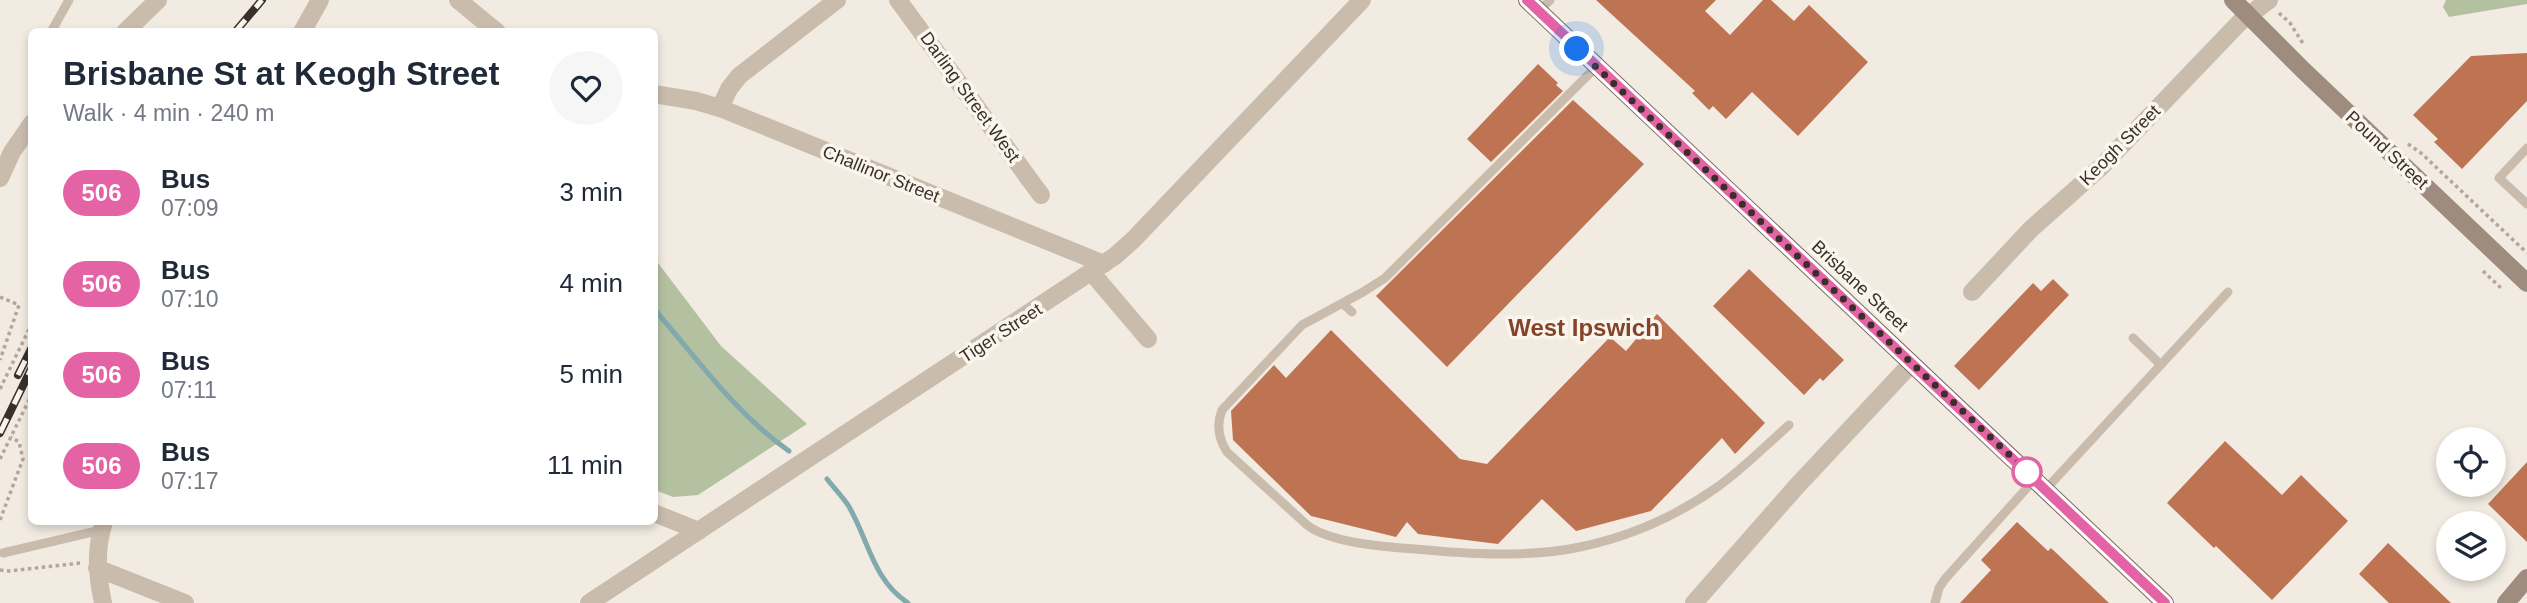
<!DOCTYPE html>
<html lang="en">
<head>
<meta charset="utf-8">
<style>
  body { margin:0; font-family:Arial,sans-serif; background:#f6f6f7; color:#1f2937; height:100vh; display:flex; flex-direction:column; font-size:26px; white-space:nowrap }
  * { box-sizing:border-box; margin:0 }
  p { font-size:23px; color:#747a83 }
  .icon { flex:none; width:38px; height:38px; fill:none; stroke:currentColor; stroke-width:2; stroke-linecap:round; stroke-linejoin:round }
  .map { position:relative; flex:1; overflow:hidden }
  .sheet { position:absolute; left:28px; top:28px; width:630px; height:497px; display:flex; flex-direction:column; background:#fff; border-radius:10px; box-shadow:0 4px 10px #0003 }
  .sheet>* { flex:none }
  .badge { padding:0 14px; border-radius:23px; font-size:24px; line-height:46px }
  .controls { position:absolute; left:2436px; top:427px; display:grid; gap:14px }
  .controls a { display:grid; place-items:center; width:70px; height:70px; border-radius:50%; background:#fff; box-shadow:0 4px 10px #0003; font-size:35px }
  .you { position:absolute; width:35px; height:35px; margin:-18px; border:5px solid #fff; border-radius:50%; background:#1a73e8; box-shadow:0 0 0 10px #1a73e833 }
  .map>.badge { position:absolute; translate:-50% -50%; box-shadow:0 0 0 4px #fff }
  .round { display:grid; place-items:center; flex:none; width:74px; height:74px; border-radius:37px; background:#f6f6f7 }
  .overview { display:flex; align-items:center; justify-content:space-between; height:119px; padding:0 35px }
  h1 { font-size:33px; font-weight:700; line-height:52px }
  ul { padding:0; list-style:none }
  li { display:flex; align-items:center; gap:21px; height:91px; padding:0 35px }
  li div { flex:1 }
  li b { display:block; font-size:26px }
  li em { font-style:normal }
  li .badge { min-width:77px; font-weight:700; text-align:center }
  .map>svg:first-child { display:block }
  .green { fill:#b4c1a1 }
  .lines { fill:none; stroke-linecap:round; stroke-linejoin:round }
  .stream { stroke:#82a9ae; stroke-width:5 }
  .building { fill:#be7453 }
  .path { stroke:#b6a697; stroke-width:3.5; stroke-dasharray:3.5 3.5; stroke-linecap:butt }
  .lane { stroke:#cabcad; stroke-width:9 }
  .street { stroke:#cabcad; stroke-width:18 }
  .secondary { stroke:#9e8c7f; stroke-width:18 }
  .primary { stroke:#79695e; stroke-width:18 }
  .rail-casing { stroke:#39302b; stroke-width:8 }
  .rail { stroke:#faf5ed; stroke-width:5; stroke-dasharray:16; stroke-linecap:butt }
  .line-casing { stroke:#fff; stroke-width:16 }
  .line { stroke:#e463a4; stroke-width:10 }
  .walk { stroke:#39302b; stroke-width:7; stroke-dasharray:0 12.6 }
  .stop-dot { fill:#fff; stroke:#e463a4; stroke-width:3.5 }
  .labels { text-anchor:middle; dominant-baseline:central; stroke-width:7; stroke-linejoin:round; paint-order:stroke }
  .street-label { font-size:18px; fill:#39302b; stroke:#faf5ed }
  .district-label { font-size:24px; font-weight:bold; fill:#834429; stroke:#faf5ed }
</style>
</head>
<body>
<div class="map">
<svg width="2527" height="603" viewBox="0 0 2527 603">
  <rect width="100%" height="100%" fill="#f2ebe1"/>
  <path class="green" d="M 2446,0 L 2527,0 L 2527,4 L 2449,17 L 2443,7 Z
    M 655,259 L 721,346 L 807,424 L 698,495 L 673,497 L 655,490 Z"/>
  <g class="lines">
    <path class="stream" d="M 654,309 C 696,357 736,414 789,451
      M 827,479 C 834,488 842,496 848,505 C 869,540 872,579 908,603"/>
  </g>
  <path class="building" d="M 1596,0 L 1716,0 L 1705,11 L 1730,35 L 1763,0 L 1771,0 L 1794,21 L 1809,5 L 1868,62 L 1798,136 L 1752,92 L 1726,119 L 1713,106 L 1709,110 L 1692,93 L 1695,91 Z
    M 2527,53 L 2527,101 L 2462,169 L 2434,142 L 2438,139 L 2413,115 L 2471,56 Z
    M 1538,64 L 1558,83 L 1556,85 L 1563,91 L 1491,162 L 1467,139 Z
    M 1573,100 L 1644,164 L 1447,367 L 1376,296 Z
    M 1749,269 L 1844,360 L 1823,381 L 1820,378 L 1804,395 L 1713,306 Z
    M 2053,279 L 2069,295 L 1979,390 L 1954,366 L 2033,283 L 2041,291 Z
    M 1657,314 L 1765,423 L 1735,454 L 1722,438 L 1651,511 L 1576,531 L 1542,499 L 1498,544 L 1418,534 L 1407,522 L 1396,537 L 1311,516 L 1233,440 L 1231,411 L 1274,365 L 1286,378 L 1331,330 L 1460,459 L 1487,464 L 1610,337 L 1626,351 Z
    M 2225,441 L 2282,495 L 2301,475 L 2348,521 L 2272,600 L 2216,546 L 2214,548 L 2167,503 Z
    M 2527,462 L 2527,542 L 2488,504 Z
    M 2017,522 L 2048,551 L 2051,548 L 2109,603 L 1960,603 L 1991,570 L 1981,560 Z
    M 2388,543 L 2451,603 L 2389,603 L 2359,574 Z"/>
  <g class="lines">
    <path class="path" d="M 2279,13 L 2290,23 L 2304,45
      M 2408,144 L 2421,153 L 2527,253
      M 2483,271 L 2501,288
      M 0,297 L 19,305 L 0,360
      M 0,389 L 32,323
      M 0,459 L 32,394
      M 0,520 L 23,459 L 19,442 L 11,437
      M 0,570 L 9,571 L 81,563"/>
    <path class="lane" d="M 1539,11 L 1550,0
      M 51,32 L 69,0
      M 1596,67 L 1385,278 L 1363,292 L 1302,325 L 1222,410 C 1216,425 1218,438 1227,452 L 1307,525 C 1330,543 1386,547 1415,549 C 1467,554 1529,558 1580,547 C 1628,537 1676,516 1716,488 C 1742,470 1765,446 1789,425
      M 2527,148 L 2499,178 L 2527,204
      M 1342,303 L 1352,312
      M 2133,338 L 2161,365
      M 2046,489 L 2228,292
      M 3,553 L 101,530
      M 1935,603 L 1939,588 L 1945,579 L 2035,479"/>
    <path class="street" d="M 458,0 L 497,32
      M 898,0 L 1041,195
      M 125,32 L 158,0
      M 302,32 L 320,0
      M 654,94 L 696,101 L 720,108 L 1104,264
      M 720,108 L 729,89 L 739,76 L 837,0
      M 0,178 L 12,152 L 32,123
      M 1092,273 L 1148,339
      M 1972,292 L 2031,229 L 2102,166 L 2240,22 L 2269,0
      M 654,513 L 699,531
      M 97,568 L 185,603
      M 103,603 C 97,575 95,549 104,522
      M 589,603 L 1115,256 L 1133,240 L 1362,0
      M 1694,603 L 1796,487 L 1911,364"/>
    <path class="secondary" d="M 2233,0 L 2303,70 L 2527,283
      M 2506,603 L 2527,578"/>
    <path class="primary" d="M 1527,0 L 2165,603"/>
    <defs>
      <path id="rail" d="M 235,32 L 262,0
        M 18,375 L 32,347
        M 0,433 L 32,367"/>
    </defs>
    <use href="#rail" class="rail-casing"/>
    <use href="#rail" class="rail"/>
  </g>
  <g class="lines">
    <defs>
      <path id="line" d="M 1527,0 L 2165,603"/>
    </defs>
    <use href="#line" class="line-casing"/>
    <use href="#line" class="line"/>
    <path class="walk" d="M 1577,49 L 2035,479 L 2027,472"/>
  </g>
  <circle class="stop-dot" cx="2027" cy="472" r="14"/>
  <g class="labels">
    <g class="street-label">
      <text transform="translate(970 97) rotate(54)">Darling Street West</text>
      <text transform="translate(2120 145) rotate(-45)">Keogh Street</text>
      <text transform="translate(2387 150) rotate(43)">Pound Street</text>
      <text transform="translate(881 174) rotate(22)">Challinor Street</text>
      <text transform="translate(1860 286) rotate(43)">Brisbane Street</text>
      <text transform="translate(1001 333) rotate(-33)">Tiger Street</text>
    </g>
    <g class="district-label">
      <text x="1584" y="327">West Ipswich</text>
    </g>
  </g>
</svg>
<div class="controls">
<a><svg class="icon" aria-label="locate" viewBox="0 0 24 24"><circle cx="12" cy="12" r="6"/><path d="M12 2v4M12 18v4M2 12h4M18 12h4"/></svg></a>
<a><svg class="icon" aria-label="layers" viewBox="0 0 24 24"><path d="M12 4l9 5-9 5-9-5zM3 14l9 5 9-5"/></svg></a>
</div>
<div class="you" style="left:1577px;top:49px"></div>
<section class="sheet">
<div class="overview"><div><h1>Brisbane St at Keogh Street</h1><p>Walk · 4 min · 240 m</p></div><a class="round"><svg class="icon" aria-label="heart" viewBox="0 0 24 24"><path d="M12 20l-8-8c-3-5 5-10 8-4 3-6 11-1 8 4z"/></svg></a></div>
<ul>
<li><span class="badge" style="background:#e463a4;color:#fff">506</span><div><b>Bus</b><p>07:09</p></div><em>3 min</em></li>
<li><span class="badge" style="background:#e463a4;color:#fff">506</span><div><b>Bus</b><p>07:10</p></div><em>4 min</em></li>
<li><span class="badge" style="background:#e463a4;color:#fff">506</span><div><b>Bus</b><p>07:11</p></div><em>5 min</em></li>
<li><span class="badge" style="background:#e463a4;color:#fff">506</span><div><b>Bus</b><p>07:17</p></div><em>11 min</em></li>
</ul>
</section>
</div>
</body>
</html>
